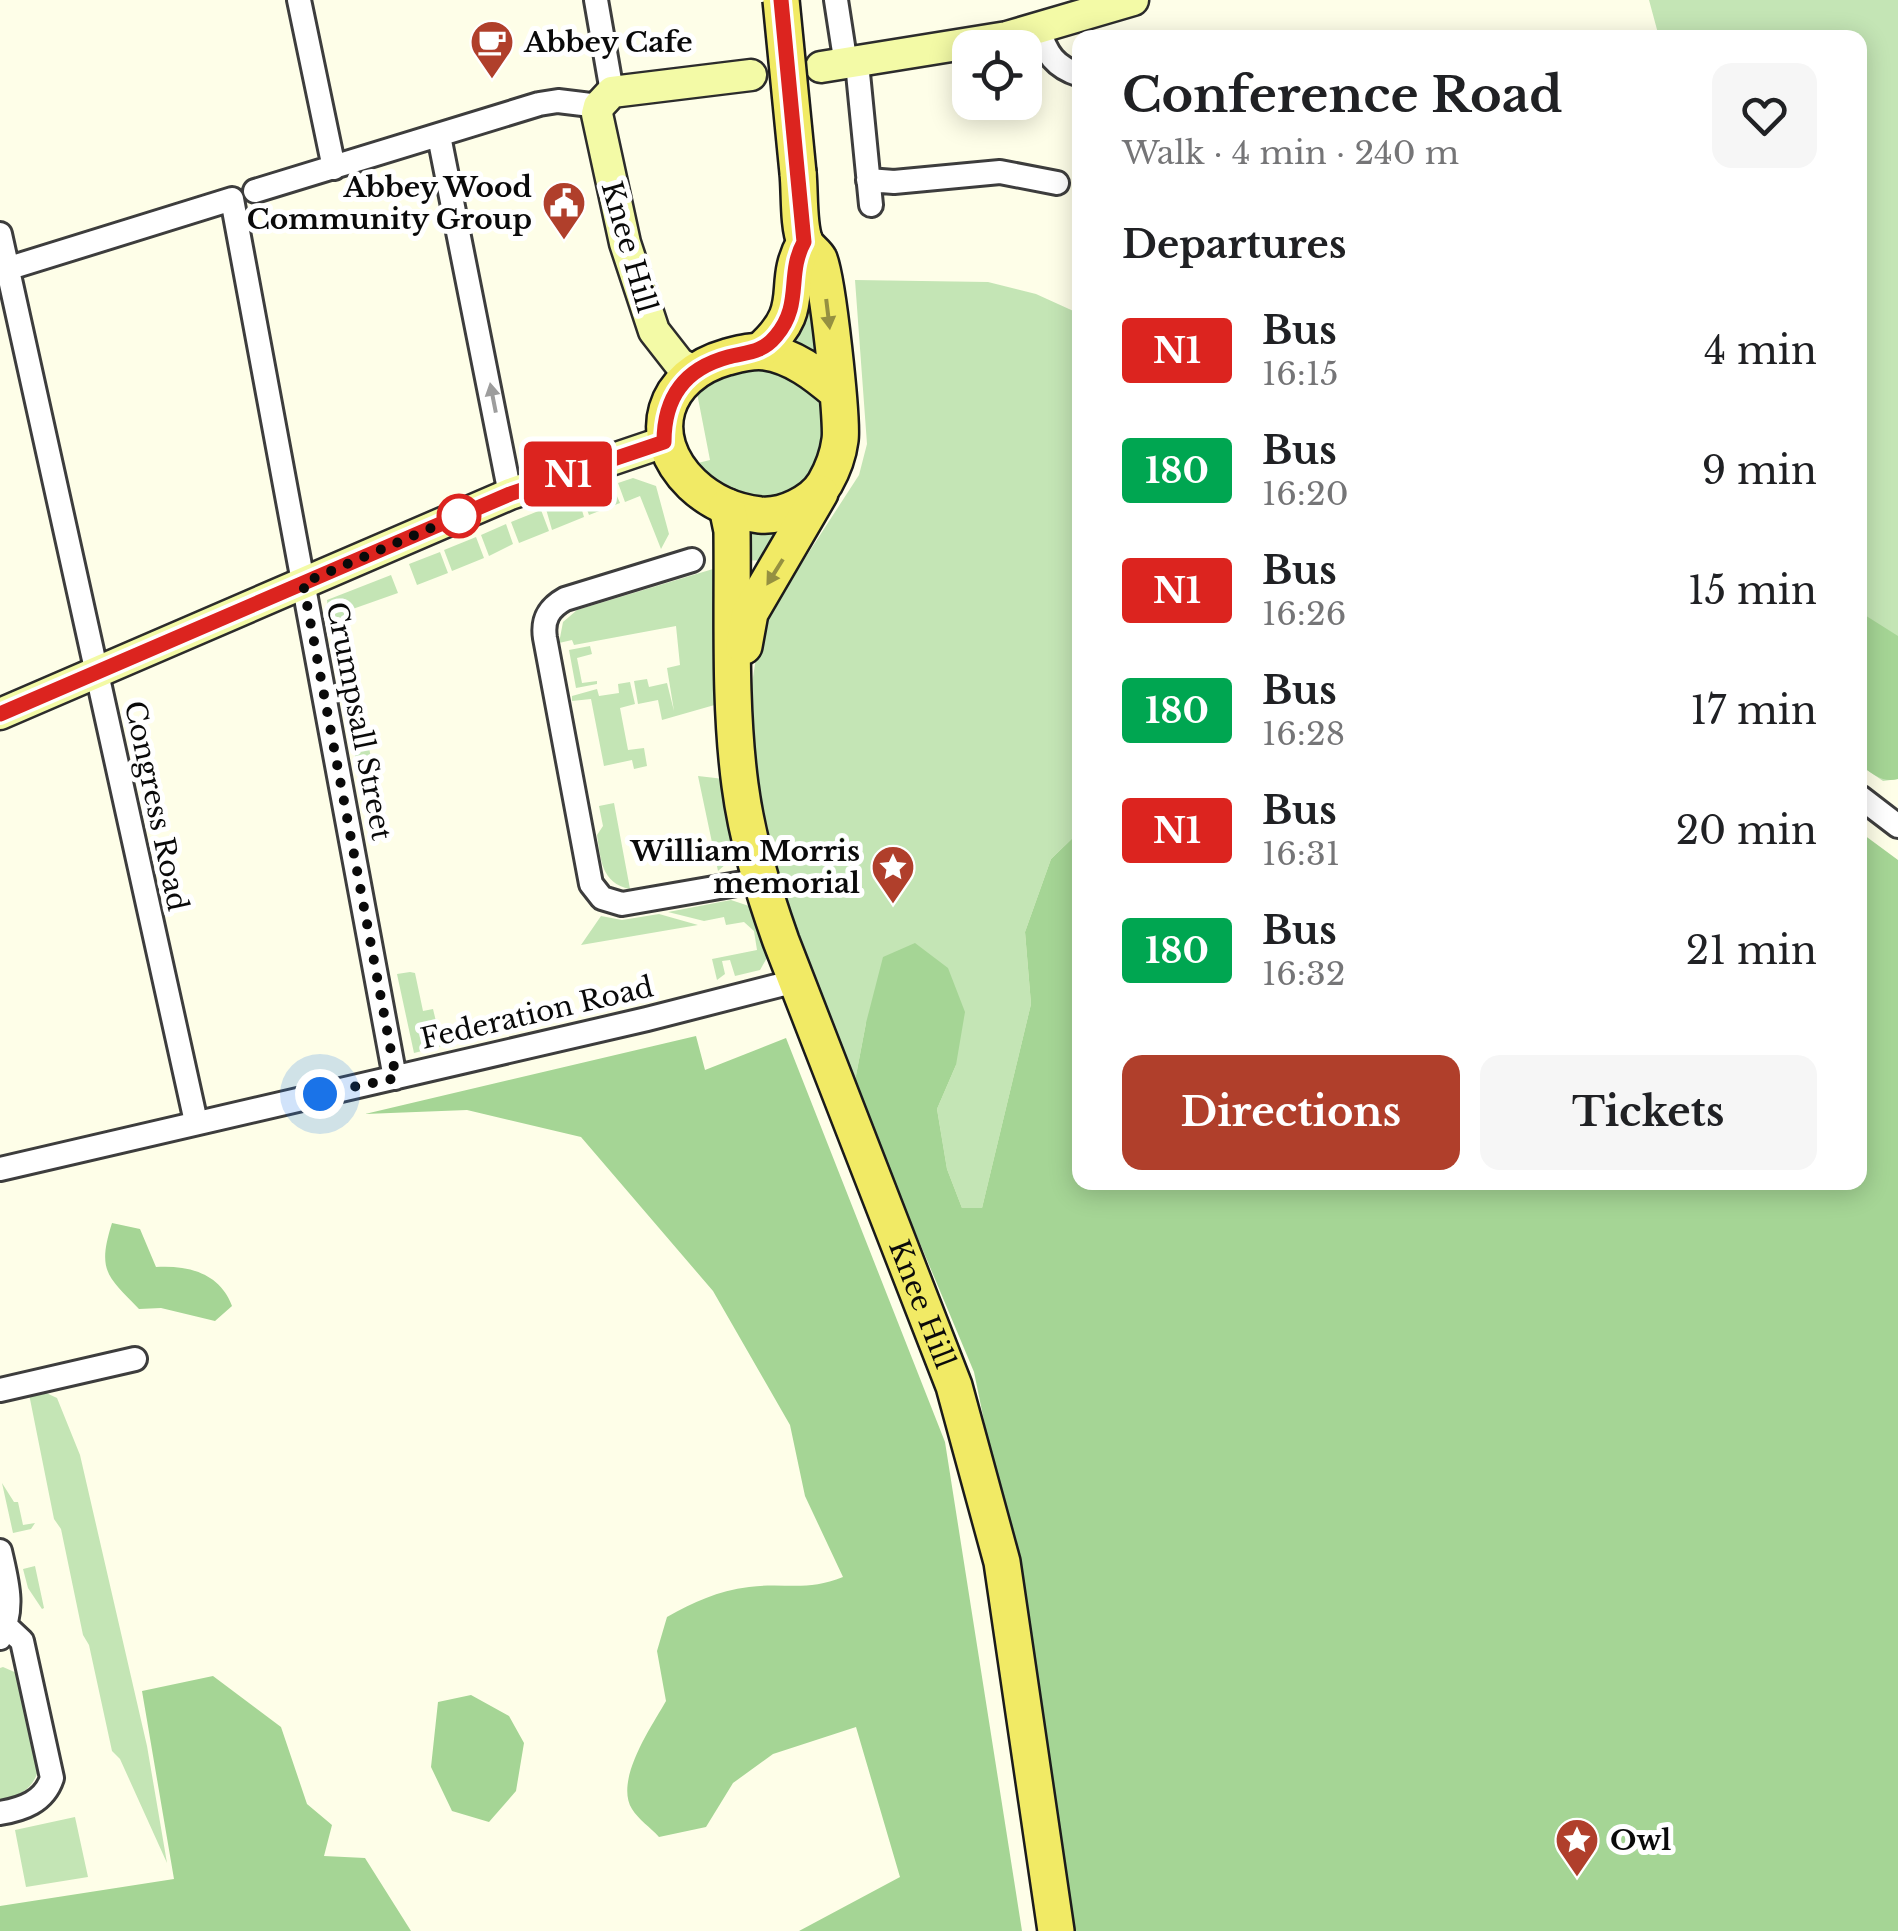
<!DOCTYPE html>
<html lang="en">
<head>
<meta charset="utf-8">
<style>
  body { margin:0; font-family:"Libre Baskerville",serif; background:#f6f6f6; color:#202124; height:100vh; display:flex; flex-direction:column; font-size:38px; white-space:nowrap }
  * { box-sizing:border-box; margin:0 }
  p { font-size:32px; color:#757577 }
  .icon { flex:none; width:55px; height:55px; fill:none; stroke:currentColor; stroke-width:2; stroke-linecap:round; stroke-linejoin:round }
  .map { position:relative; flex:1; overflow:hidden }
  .sheet { position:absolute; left:1072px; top:30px; width:795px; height:1160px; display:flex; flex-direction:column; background:#fff; border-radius:20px; box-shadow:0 5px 25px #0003 }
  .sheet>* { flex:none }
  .badge { padding:0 20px; border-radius:8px; font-size:35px; line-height:65px }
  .buttons { position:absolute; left:952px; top:30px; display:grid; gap:20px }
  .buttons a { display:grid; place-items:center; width:90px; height:90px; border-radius:20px; background:#fff; box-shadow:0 5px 25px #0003; font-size:50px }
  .you { position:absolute; width:50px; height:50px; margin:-25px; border:8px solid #fff; border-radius:50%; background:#1a73e8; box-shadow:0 0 0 15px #1a73e833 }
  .map>.badge { position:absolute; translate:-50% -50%; box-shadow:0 0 0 5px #fff }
  h2 { padding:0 50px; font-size:38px; line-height:90px }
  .round { display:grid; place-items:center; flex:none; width:105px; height:105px; border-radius:20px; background:#f6f6f6 }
  .summary { display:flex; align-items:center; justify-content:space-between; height:170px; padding:0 50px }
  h1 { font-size:48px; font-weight:700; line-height:75px }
  .cta { display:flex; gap:20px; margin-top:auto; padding:20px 50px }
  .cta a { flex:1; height:115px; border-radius:20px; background:#b03f2b; color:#fff; font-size:40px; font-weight:700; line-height:115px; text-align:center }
  .cta a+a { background:#f6f6f6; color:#202124 }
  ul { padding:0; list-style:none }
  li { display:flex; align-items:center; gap:30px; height:120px; padding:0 50px }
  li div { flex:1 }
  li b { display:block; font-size:38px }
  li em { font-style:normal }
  li .badge { min-width:110px; font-weight:700; text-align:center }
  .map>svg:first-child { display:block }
  .green { fill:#c4e5b5 }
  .forest { fill:#a5d595 }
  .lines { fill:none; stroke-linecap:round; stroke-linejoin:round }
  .street-casing { stroke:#3d3d3d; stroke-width:28 }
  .secondary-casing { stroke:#2c2c2c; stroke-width:35 }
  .primary-casing { stroke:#1b1b1b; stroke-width:40 }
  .street { stroke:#fff; stroke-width:22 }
  .secondary { stroke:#f3faa6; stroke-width:30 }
  .primary { stroke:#f1ea65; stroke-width:35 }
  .primary-bridge-casing { stroke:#1b1b1b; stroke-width:40; stroke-linecap:butt }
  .primary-bridge { stroke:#f1ea65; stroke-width:35 }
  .oneway { fill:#959041 }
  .oneway2 { fill:#9d9d9d }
  .line-casing { stroke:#fff; stroke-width:22 }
  .line { stroke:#dc241f; stroke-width:15 }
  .walk { stroke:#0a0a0a; stroke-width:10; stroke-dasharray:0 18 }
  .stop-dot { fill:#fff; stroke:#dc241f; stroke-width:5 }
  .labels { text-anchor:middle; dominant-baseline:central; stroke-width:10; stroke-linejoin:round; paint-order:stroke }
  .poi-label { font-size:28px; font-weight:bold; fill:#0a0a0a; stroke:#fff; text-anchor:start }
  .street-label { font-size:28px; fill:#0a0a0a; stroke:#fff }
</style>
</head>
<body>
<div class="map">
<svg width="1898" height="1931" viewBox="0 0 1898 1931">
  <rect width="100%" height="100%" fill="#fefee8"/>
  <path class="green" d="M 1649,0 L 1898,0 L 1898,779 L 1883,781 L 1860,765 L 1860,38 L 1659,37 Z
    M 855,280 L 988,282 L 1036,294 L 1080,314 L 1080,831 L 1051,859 L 1025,932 L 1031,1004 L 982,1208 L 962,1208 L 947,1169 L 937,1109 L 956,1065 L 866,1023 L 854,1086 L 794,937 L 753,781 L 751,690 L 761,626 L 859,475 L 867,444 Z
    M 811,291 L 820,358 L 788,342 Z
    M 764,369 C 874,384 822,542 724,488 C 713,482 703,472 694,464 L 710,460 L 697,393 C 718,379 738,370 764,369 Z
    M 633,478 L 656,486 L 669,534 L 661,549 L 640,496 L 625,502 L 618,483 Z
    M 612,485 L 620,503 L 589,515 L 582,496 Z
    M 578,497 L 584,517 L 552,530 L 546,509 Z
    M 541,510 L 549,531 L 519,543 L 511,522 Z
    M 506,524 L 513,544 L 489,556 L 481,535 Z
    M 742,527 L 780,529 L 770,561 L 741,560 Z
    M 476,537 L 484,558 L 452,571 L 444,550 Z
    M 440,552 L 448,573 L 417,585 L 409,564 Z
    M 713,569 L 718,573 L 718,704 L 662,720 L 658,700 L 638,704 L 634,681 L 647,679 L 649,687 L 667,683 L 674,711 L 667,668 L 680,665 L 676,626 L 574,645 L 572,640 L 559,643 L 563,622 L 577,610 Z
    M 391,575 L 398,593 L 347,611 L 349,627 L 331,631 L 327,600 Z
    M 590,646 L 592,654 L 577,658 L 582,683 L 597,681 L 597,684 L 576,688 L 569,650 Z
    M 349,661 C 355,672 355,684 356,696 L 344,698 L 338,664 Z
    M 630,682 L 635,704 L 620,708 L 628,750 L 644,748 L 647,766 L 634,769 L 632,760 L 604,766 L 591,699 L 572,701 L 572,696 L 597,689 L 599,696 L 619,693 L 618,684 Z
    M 357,699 L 365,728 L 361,729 L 362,734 L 352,736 L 345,702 Z
    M 361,737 L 363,742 L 368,742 L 376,785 L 361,788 L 352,739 Z
    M 698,776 L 724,779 L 735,856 L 718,871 Z
    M 614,803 L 630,889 C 601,883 601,860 597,835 L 603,826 L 599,806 Z
    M 731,900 L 749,906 L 768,956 L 760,970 L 735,976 L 730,960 L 722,961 L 725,974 L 717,980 L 712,959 L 757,950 L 754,931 L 744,922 L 726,925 L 724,917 L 704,921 L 668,912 Z
    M 659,914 L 698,925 L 581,945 L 601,916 L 622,920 Z
    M 410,972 L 415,973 L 423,1011 L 433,1009 L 442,1046 L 414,1053 L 397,974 Z
    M 40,1390 L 57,1398 L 80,1455 L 147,1746 L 167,1863 L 120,1759 L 112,1751 L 89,1645 L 83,1635 L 61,1529 L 54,1519 L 29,1394 Z
    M 2,1483 L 14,1502 L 18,1502 L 23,1525 L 35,1523 L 31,1529 L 13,1533 Z
    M 35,1566 L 44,1608 L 42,1609 L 28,1588 L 23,1569 Z
    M 3,1667 L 19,1674 L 40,1763 C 35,1788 23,1795 0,1800 L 0,1668 Z
    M 75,1817 L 88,1877 L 26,1887 L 15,1830 Z"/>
  <path class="forest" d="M 1860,612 L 1898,636 L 1898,779 C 1882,783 1873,774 1860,765 Z
    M 1080,831 L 1080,1182 L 1860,1182 L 1860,832 L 1898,860 L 1898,1931 L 1071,1931 L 1023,1610 L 974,1372 L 854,1086 L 866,1023 L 883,957 L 915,943 L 948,968 L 965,1012 L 956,1065 L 937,1109 L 947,1169 L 962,1208 L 982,1208 L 1031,1004 L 1025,932 L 1051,859 Z
    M 696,1036 L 705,1070 L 786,1038 L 945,1442 L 1022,1931 L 799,1931 L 900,1877 L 856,1727 L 773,1754 L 733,1783 L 706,1827 L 659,1837 C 651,1828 638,1819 632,1809 C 614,1780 652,1726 666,1701 L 657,1651 L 667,1617 C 694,1602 717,1591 749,1587 C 785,1582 806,1592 843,1577 L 805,1496 L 790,1425 L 713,1291 L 581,1137 L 467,1110 L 365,1114 Z
    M 112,1223 L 140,1229 L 156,1267 C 188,1265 220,1273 232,1306 L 215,1321 L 161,1308 L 139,1309 C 107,1276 97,1271 112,1223 Z
    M 213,1676 L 281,1727 L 307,1804 L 332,1825 L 324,1856 L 365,1858 L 411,1931 L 0,1931 L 0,1906 L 174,1879 L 142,1691 Z
    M 471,1695 L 509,1716 L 524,1743 L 516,1791 L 489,1822 L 452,1811 L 431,1767 L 438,1702 Z"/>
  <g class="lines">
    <defs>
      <path id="street" d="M 299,0 L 334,168
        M 596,0 L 612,92
        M 836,0 L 846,65
        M 1039,29 C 1046,54 1055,67 1080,75
        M 857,63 L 871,205
        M 439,136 L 510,494
        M 868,180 L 894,182 L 1000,172 L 1057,183
        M 255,191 L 539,104 L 558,101 L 599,106
        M 0,234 L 196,1122
        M 0,271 L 232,199 L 395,1078
        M 692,560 L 565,599 C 549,608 542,619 545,638 L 591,884 L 602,898 L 622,904 L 760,880
        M 1860,797 L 1898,826
        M 0,1169 L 647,1019 L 796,981
        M 0,1390 L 135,1359
        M 0,1551 C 7,1582 15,1608 0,1638
        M 0,1813 C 23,1809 44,1802 52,1778 L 22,1641 L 6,1626"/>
      <path id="secondary" d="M 821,67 L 1007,37 L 1133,0
        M 695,372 L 679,363 L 654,331 L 625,243 L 597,114 L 599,106 L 612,92 L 751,75
        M 0,714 L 510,494 L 664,442"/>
      <g id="primary">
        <path d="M 798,173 C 800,191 798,226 805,242 C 807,248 816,253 819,259 C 827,273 843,422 840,440 C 838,456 833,469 825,483 C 813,503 783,517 760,515 C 733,512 711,502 692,484 C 643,436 663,375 727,357 C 739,354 753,350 765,352 C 793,356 816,374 837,392"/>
        <path d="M 760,351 C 811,306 779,287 805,242"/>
        <path id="s1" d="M 727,507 L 732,531 C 733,615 729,702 740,785 C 747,839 763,890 781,941 L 954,1386 L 1002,1562 L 1056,1931"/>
        <path d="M 744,646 L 750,613 L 820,493"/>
      </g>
    </defs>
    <use href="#street" class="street-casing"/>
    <use href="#secondary" class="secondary-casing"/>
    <use href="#primary" class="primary-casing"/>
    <use href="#street" class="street"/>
    <use href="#secondary" class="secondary"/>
    <use href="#primary" class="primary"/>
    <defs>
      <path id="primary-bridge" d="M 781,0 L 798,173"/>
    </defs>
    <use href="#primary-bridge" class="primary-bridge-casing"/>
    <use href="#primary-bridge" class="primary-bridge"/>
  </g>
  <defs><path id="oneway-solid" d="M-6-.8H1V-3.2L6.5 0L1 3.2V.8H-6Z" transform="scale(2.5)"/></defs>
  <g class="oneway">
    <use href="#oneway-solid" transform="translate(828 314) rotate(83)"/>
    <use href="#oneway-solid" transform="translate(775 572) rotate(122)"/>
  </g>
  <use class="oneway2" href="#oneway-solid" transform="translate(493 398) rotate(-101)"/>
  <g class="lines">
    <defs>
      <path id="line" d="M 0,714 L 510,494 L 664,442 C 664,398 684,369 728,357 C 748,352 762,353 776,336 C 803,304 786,275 804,242 L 781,0"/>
    </defs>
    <use href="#line" class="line-casing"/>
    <use href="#line" class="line"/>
    <path class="walk" d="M 320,1094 L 396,1078 L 303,583 L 459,516"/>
  </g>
  <defs>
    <symbol id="cafe-pin" viewBox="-11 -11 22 30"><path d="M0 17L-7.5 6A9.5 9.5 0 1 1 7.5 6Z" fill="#b03f2b" stroke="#fff"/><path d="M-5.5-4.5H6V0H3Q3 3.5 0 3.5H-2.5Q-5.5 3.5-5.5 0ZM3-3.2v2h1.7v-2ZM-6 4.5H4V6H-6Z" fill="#fff"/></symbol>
    <symbol id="civic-pin" viewBox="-11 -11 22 30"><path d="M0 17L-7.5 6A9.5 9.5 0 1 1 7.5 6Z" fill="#b03f2b" stroke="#fff"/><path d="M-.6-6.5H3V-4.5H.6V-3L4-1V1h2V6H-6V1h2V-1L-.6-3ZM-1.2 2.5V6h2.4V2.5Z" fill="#fff"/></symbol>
    <symbol id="sight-pin" viewBox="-11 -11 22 30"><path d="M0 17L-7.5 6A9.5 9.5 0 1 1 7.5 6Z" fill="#b03f2b" stroke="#fff"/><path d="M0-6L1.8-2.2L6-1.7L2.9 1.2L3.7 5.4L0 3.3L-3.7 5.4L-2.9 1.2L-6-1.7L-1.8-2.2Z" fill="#fff"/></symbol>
  </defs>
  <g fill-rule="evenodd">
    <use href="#cafe-pin" x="467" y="17" width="50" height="68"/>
    <use href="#civic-pin" x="539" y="178" width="50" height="68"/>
    <use href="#sight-pin" x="868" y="842" width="50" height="68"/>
    <use href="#sight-pin" x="1552" y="1815" width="50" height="68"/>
  </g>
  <circle class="stop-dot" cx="459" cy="516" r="20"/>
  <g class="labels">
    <g class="poi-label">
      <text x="524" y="42">Abbey Cafe</text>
      <text x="532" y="187" text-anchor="end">Abbey Wood<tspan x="532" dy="32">Community Group</tspan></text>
      <text x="860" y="851" text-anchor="end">William Morris<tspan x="860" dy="32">memorial</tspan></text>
      <text x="1610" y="1840">Owl</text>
    </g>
    <g class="street-label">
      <text transform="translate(629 247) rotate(74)">Knee Hill</text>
      <text transform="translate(359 721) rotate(79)">Crumpsall Street</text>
      <text transform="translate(156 806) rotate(78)">Congress Road</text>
      <text transform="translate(537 1013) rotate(-13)">Federation Road</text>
      <text stroke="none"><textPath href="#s1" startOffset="830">Knee Hill</textPath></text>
    </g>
  </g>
</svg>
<div class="buttons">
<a><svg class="icon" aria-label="locate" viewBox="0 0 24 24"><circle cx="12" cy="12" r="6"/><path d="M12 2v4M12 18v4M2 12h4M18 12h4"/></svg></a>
</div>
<div class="you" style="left:320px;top:1094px"></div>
<b class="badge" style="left:568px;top:474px;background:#dc241f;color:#fff">N1</b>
<section class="sheet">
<div class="summary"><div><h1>Conference Road</h1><p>Walk · 4 min · 240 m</p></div><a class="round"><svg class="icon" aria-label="heart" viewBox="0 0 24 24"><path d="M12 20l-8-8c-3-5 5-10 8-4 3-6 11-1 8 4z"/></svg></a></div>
<h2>Departures</h2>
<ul>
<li><span class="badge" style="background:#dc241f;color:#fff">N1</span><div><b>Bus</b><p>16:15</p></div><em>4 min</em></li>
<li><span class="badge" style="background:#00a651;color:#fff">180</span><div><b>Bus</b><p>16:20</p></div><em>9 min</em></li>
<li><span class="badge" style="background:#dc241f;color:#fff">N1</span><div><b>Bus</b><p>16:26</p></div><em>15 min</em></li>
<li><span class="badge" style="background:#00a651;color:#fff">180</span><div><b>Bus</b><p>16:28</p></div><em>17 min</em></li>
<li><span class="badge" style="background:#dc241f;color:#fff">N1</span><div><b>Bus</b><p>16:31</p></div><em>20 min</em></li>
<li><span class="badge" style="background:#00a651;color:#fff">180</span><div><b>Bus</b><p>16:32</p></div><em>21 min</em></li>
</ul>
<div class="cta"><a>Directions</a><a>Tickets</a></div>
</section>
</div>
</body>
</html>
